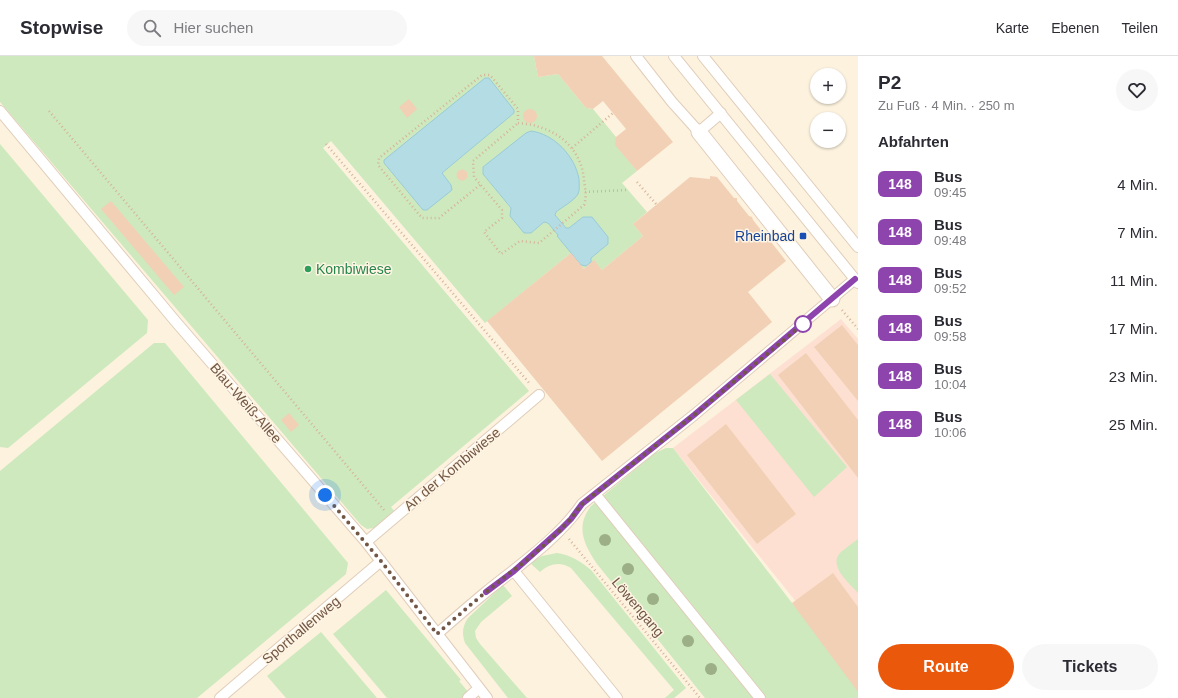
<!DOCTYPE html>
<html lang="de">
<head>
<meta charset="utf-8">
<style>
  body { margin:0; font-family:Arial,sans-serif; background:#f7f7f7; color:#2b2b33; height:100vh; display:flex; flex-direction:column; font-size:15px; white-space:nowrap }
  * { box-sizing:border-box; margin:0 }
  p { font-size:13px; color:#7c7c81 }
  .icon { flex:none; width:22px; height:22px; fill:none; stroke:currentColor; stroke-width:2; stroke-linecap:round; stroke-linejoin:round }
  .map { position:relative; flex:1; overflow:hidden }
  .panel { display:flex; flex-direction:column; background:#fff; width:320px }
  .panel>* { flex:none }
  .badge { padding:0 8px; border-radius:6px; font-size:14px; line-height:26px }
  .tools { position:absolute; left:810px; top:12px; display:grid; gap:8px }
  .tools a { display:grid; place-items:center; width:36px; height:36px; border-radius:50%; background:#fff; box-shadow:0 1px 3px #0004; font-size:20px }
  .you { position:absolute; width:20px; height:20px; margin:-10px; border:3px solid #fff; border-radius:50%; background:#1a73e8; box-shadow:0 0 0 6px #1a73e833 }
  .map>.badge { position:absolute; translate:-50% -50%; box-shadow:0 0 0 2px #fff }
  h2 { padding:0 20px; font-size:15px; line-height:36px }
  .round { display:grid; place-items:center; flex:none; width:42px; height:42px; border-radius:21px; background:#f7f7f7 }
  .headline { display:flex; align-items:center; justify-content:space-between; height:68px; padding:0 20px }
  h1 { font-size:19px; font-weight:700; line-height:30px }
  .primary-button { display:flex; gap:8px; margin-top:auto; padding:8px 20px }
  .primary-button a { flex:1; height:46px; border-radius:24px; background:#ea580c; color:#fff; font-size:16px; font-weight:700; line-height:46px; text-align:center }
  .primary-button a+a { background:#f7f7f7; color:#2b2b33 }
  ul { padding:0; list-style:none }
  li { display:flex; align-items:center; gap:12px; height:48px; padding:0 20px }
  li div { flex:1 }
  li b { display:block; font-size:15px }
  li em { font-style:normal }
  li .badge { min-width:44px; font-weight:700; text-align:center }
  header { display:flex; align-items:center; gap:24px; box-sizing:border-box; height:56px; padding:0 20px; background:#fff; border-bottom:1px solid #e1e1e2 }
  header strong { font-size:19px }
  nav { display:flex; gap:22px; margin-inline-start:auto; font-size:14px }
  .search { width:280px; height:36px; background:#f7f7f7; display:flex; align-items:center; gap:10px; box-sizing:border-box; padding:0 14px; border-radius:22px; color:#7c7c81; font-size:15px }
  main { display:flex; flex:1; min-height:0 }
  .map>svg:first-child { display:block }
  .commercial { fill:#fde0d1 }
  .green { fill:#cde9bd; fill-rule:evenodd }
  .water { fill:#b3dce5; stroke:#99cbd7 }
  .building { fill:#f2d0b5 }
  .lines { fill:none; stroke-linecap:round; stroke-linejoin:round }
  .service-casing { stroke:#e0cdba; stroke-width:12 }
  .pedestrian-casing { stroke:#e0cdba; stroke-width:17 }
  .path { stroke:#d6b399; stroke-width:2.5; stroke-dasharray:1 3; stroke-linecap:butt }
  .service { stroke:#fff; stroke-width:10 }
  .pedestrian { stroke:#fff; stroke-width:15 }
  .tree { fill:#9caf86 }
  .line-casing { stroke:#fff; stroke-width:9 }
  .line { stroke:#8e44ad; stroke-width:6 }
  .walk { stroke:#725746; stroke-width:4; stroke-dasharray:0 7.2 }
  .transit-dot { fill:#1a4fb4; stroke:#fff5e4; stroke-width:1.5 }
  .leisure-dot { fill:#2e9e5b; stroke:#fff5e4; stroke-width:1.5 }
  .stop-dot { fill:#fff; stroke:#8e44ad; stroke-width:2 }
  .labels { text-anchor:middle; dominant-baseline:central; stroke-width:3; stroke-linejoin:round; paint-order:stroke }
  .transit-label { font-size:14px; fill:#164399; stroke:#fff5e4; text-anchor:end }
  .leisure-label { font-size:14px; fill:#27864d; stroke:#fff5e4; text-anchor:start }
  .street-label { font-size:14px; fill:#725746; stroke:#fff5e4 }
</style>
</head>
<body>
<header>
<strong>Stopwise</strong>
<div class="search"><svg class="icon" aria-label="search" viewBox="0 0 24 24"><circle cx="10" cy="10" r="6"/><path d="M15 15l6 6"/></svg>Hier suchen</div>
<nav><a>Karte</a><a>Ebenen</a><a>Teilen</a></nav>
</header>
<main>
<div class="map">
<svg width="858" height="642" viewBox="0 0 858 642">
  <rect width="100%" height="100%" fill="#fcf2de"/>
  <path class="commercial" d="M 841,263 L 858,283 L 858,623 L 673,392 Z"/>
  <path class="green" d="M 0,0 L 534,0 L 538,21 L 558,18 L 586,52 L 593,53 L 616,81 L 616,89 L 637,115 L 622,127 L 647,156 L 633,168 L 643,180 L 602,214 L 594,205 L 584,213 L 581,209 L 586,210 L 591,206 L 591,202 L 608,188 L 583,161 L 569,172 L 566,172 L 555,159 L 556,156 L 577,139 L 483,118 L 531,177 L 544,166 L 548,167 L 558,179 L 557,180 L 571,197 L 485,267 L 331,85 L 323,92 L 529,335 L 391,451 L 395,456 L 374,472 L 367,473 L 361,469 L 0,46 ZM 514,57 L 442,117 L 423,154 L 384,107 L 384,104 Z
    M 0,88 L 148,264 L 147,277 L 8,392 L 0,391 Z
    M 154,287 L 165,287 L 348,507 L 346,518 L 197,642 L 0,642 L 0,415 Z
    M 770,318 L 847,411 L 814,441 L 736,344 Z
    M 666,392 L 673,392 L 792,547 L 858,626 L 858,642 L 705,642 L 597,508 C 584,488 575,471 591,450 L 655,397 Z
    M 858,483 L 858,537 C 850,528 828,510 840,497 C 845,492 852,488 858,483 Z
    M 557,497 C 571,499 580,505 591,514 L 686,632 L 674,642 L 665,642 L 674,634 L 571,512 C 560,505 549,508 540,516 L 530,507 L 542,500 Z
    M 503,529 L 512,540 L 481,566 L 475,575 L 476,582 L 480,588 L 527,642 L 508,642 L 465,587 C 462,578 462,571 468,562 Z
    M 386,534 L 461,624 L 459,625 L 469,637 L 462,642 L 387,642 L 333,578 Z
    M 321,576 L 377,642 L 286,642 L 267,620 Z"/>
  <path class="water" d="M 485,22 L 489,22 L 514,54 L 514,57 L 442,117 L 451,129 L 452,134 L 427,154 L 423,154 L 384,107 L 384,104 Z
    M 531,75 C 554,78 575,100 579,123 C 579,128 580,134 578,138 C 574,145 562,151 556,156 L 555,159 L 566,172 L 569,172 L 583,161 L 592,161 L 608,181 L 608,188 L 591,202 L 591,206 L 586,210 L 581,209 L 557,180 L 558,179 L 548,167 L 544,166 L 531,177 L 524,177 L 510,160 L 511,152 L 483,118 L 483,111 L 526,77 Z"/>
  <path class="building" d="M 534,0 L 602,0 L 673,86 L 637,115 L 615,89 L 616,81 L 626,73 L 603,45 L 593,53 L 586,52 L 558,18 L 538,21 Z
    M 409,43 L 417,53 L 407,62 L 399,51 Z
    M523 60a7 7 0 1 1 14 0a7 7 0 1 1-14 0Z
    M456.5 119a5.5 5.5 0 1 1 11 0a5.5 5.5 0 1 1-11 0Z
    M 710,120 L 717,121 L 734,142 L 737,142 L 737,145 L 749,160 L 752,161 L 753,164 L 761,174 L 764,175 L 764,177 L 786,205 L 748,236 L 772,266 L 602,405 L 487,265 L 571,197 L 584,213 L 594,204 L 602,214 L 643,180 L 633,168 L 690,121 L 710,123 Z
    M 111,145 L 184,231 L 174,239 L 101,153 Z
    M 842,269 L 858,289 L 858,345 L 814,291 Z
    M 806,297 L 858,364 L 858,422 L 778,319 Z
    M 289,357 L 299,369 L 291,376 L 281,364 Z
    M 726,368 L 796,458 L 757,488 L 687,399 Z
    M 833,517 L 858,551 L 858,636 L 792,547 Z"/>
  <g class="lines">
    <defs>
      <path id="service" d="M 636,0 L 672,46 L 699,76 L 721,57
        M 674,0 L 858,227
        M 703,0 L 858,191
        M 0,55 L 176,266 L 366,486 L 487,642
        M 595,438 L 760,642
        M 366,486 L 539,339
        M 514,515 L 617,642
        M 437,578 C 453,564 469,550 486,536 C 519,509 557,484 582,448 L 694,359 L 855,223
        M 220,642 L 381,505
        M 468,642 L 479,632"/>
      <path id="pedestrian" d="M 699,76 L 832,243"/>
    </defs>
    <use href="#service" class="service-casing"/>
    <use href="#pedestrian" class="pedestrian-casing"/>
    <path class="path" d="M 49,55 L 384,454
      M 518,67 C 525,68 533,68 539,71 C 564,78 582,98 584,124 C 585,132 587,141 584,149 L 539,187 L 520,185 L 501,198 L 484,176 L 502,162 L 502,154 L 474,121 L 473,105 Z
      M 326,88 L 530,328
      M 572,92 L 613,57
      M 637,126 L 656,148
      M 480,129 L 439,162 L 422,162 L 378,109 L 379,102 L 482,19 L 490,19 L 518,53 L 518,67
      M 585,136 L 626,134
      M 842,254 L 858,273
      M 569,483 L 700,642"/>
    <use href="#service" class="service"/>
    <use href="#pedestrian" class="pedestrian"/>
  </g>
  <g class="tree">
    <circle cx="605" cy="484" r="6"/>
    <circle cx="628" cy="513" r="6"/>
    <circle cx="653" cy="543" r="6"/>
    <circle cx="688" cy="585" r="6"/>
    <circle cx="711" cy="613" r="6"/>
  </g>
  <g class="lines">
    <defs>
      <path id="line" d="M 486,536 L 514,515 L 561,473 L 571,463 L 582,448 L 694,359 L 855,223"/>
    </defs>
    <use href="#line" class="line-casing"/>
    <use href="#line" class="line"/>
    <path class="walk" d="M 325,439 L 381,505 L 437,578 C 453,564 469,550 486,536 C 519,509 557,484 582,448 L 694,359 L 803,268"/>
  </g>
  <rect class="transit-dot" x="799" y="176" width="8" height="8" rx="2"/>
  <circle class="leisure-dot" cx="308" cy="213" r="4"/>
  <circle class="stop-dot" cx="803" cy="268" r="8"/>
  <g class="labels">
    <g class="transit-label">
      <text x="795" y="180">Rheinbad</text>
    </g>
    <g class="leisure-label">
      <text x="316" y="213">Kombiwiese</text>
    </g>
    <g class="street-label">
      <text transform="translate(246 347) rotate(49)">Blau-Weiß-Allee</text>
      <text transform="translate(452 413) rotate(-40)">An der Kombiwiese</text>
      <text transform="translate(638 551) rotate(50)">Löwengang</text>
      <text transform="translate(301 574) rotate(-40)">Sporthallenweg</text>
    </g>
  </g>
</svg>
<div class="tools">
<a>+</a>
<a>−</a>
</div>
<div class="you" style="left:325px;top:439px"></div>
</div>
<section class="panel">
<div class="headline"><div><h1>P2</h1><p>Zu Fuß · 4 Min. · 250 m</p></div><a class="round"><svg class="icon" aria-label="heart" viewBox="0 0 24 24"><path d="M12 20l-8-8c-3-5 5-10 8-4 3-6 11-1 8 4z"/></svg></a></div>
<h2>Abfahrten</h2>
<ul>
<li><span class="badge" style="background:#8e44ad;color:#fff">148</span><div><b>Bus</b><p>09:45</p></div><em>4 Min.</em></li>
<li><span class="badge" style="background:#8e44ad;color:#fff">148</span><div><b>Bus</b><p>09:48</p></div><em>7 Min.</em></li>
<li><span class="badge" style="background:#8e44ad;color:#fff">148</span><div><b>Bus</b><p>09:52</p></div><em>11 Min.</em></li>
<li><span class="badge" style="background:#8e44ad;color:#fff">148</span><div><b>Bus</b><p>09:58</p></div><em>17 Min.</em></li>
<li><span class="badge" style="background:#8e44ad;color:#fff">148</span><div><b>Bus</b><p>10:04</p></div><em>23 Min.</em></li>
<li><span class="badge" style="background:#8e44ad;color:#fff">148</span><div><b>Bus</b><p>10:06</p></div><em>25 Min.</em></li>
</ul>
<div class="primary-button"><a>Route</a><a>Tickets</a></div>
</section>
</main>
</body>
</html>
